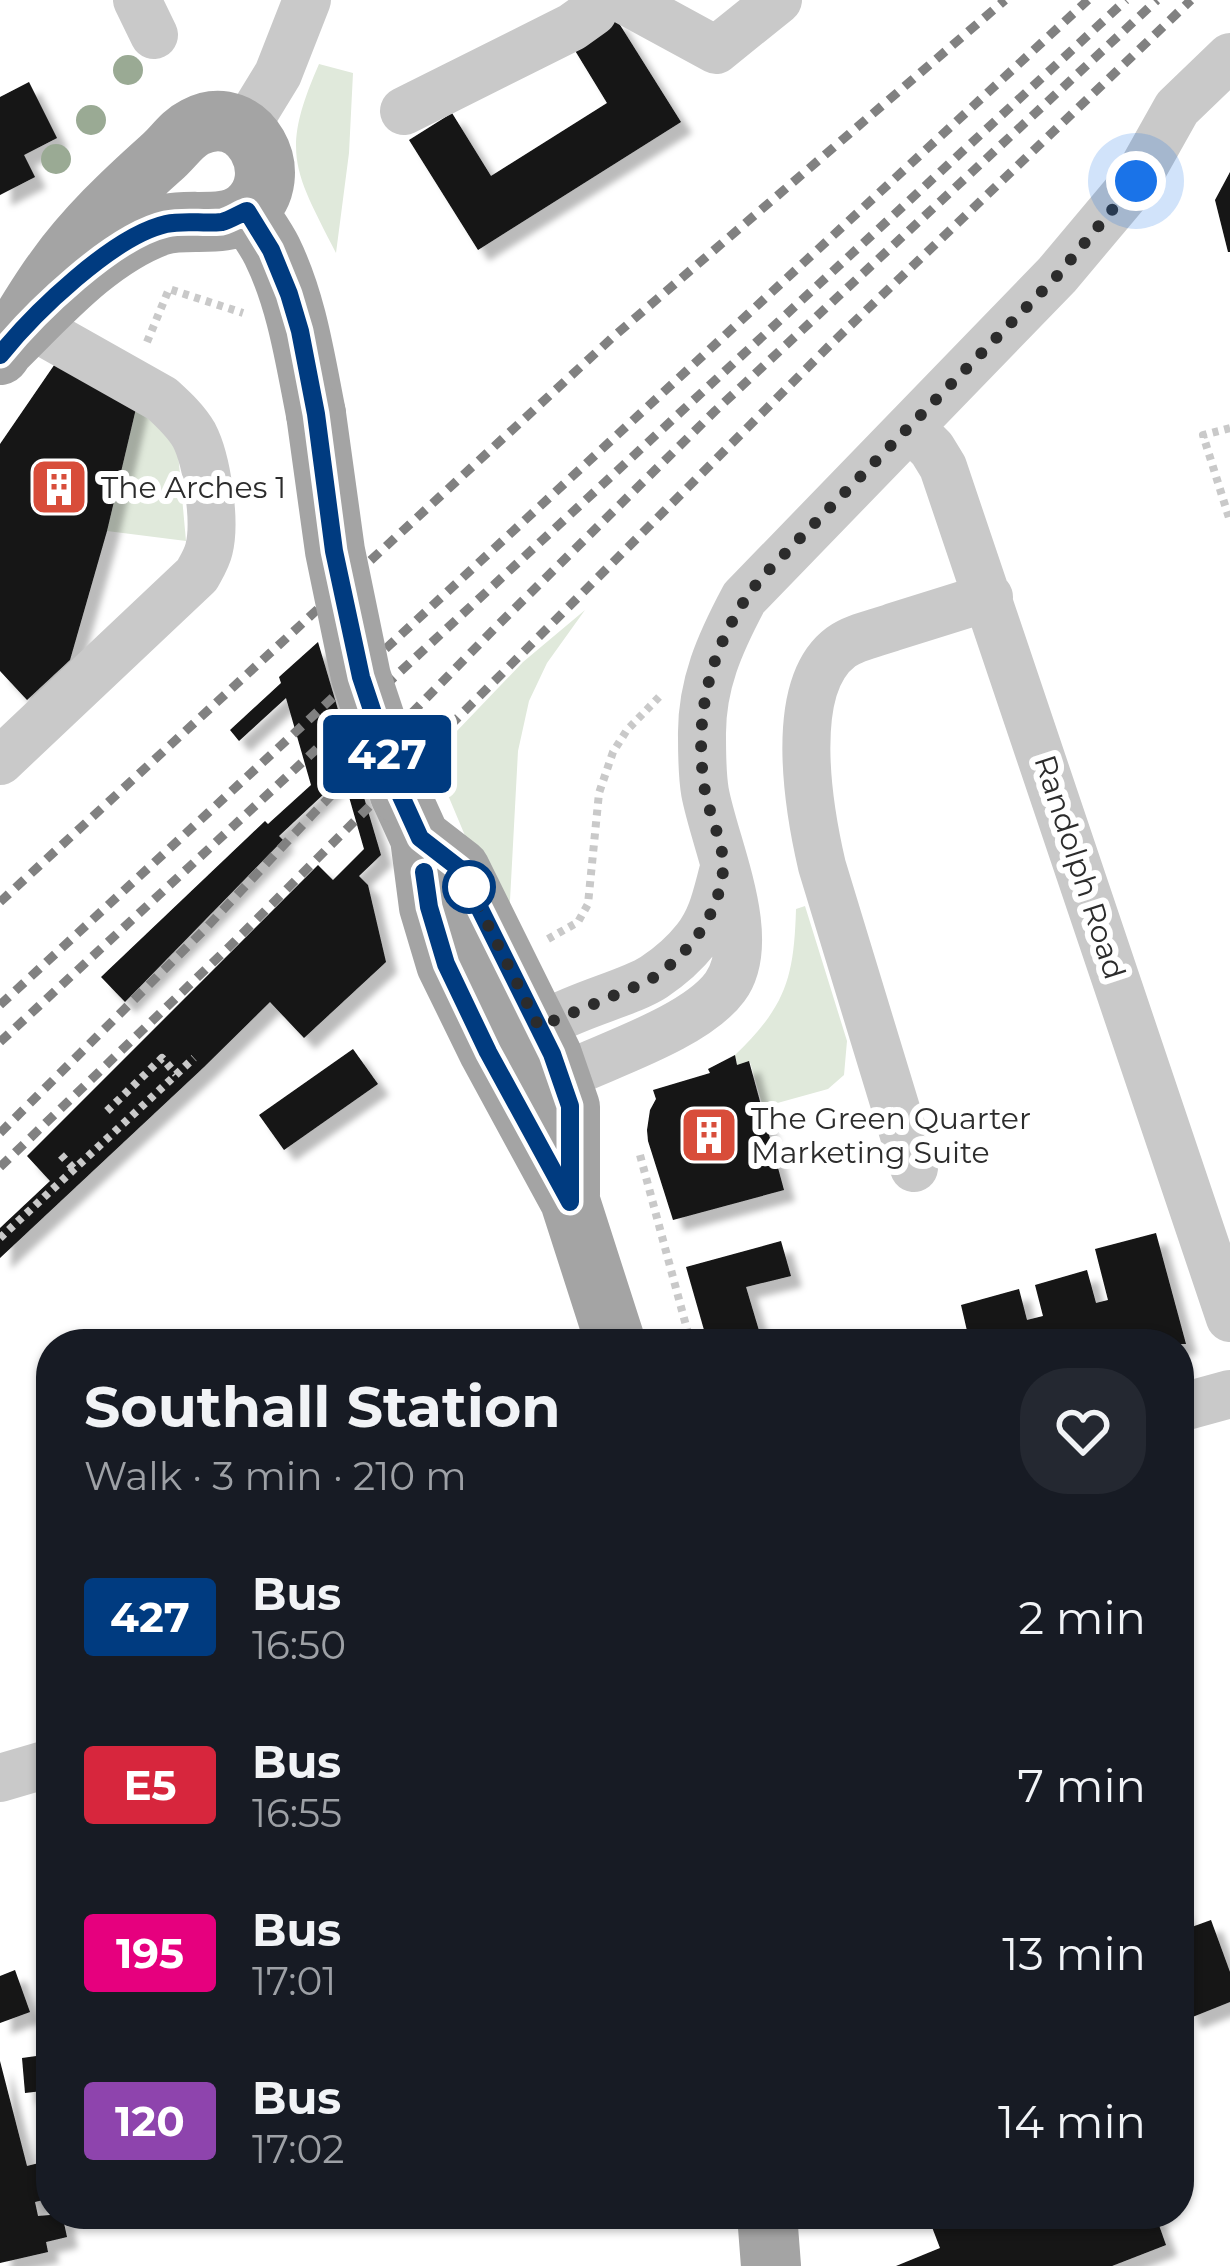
<!DOCTYPE html>
<html lang="en">
<head>
<meta charset="utf-8">
<style>
  body { margin:0; font-family:Montserrat,sans-serif; background:#242831; color:#f1f3f6; height:100vh; display:flex; flex-direction:column; font-size:45px; white-space:nowrap }
  * { box-sizing:border-box; margin:0 }
  p { font-size:39px; color:#9ea1a6 }
  .icon { flex:none; width:66px; height:66px; fill:none; stroke:currentColor; stroke-width:2; stroke-linecap:round; stroke-linejoin:round }
  .map { position:relative; flex:1; overflow:hidden }
  .details { position:absolute; left:36px; top:1329px; width:1158px; height:900px; display:flex; flex-direction:column; background:#171b24; border-radius:48px; box-shadow:0 3px 9px #0004 }
  .details>* { flex:none }
  .badge { padding:0 24px; border-radius:9px; font-size:42px; line-height:78px }
  .you { position:absolute; width:60px; height:60px; margin:-30px; border:9px solid #fff; border-radius:50%; background:#1a73e8; box-shadow:0 0 0 18px #1a73e833 }
  .map>.badge { position:absolute; translate:-50% -50%; box-shadow:0 0 0 6px #fff }
  .round { display:grid; place-items:center; flex:none; width:126px; height:126px; border-radius:48px; background:#242831 }
  .head { display:flex; align-items:center; justify-content:space-between; height:204px; padding:0 48px }
  h1 { font-size:57px; font-weight:700; line-height:90px }
  ul { padding:0; list-style:none }
  li { display:flex; align-items:center; gap:36px; height:168px; padding:0 48px }
  li div { flex:1 }
  li b { display:block; font-size:45px }
  li em { font-style:normal }
  li .badge { min-width:132px; font-weight:700; text-align:center }
  .map>svg:first-child { display:block }
  .green { fill:#e0e9db }
  .building { fill:#131313; filter:url(#shadow) }
  .lines { fill:none; stroke-linecap:round; stroke-linejoin:round }
  .path { stroke:#c9c9c9; stroke-width:8; stroke-dasharray:6 6; stroke-linecap:butt }
  .minor { stroke:#c9c9c9; stroke-width:48 }
  .major { stroke:#a4a4a4; stroke-width:60 }
  .rail { stroke:#818181; stroke-width:9; stroke-dasharray:12 9; stroke-linecap:butt }
  .major-bridge { stroke:#a4a4a4; stroke-width:60 }
  .tree { fill:#9aaa94 }
  .line-casing { stroke:#fff; stroke-width:27 }
  .line { stroke:#003b80; stroke-width:18 }
  .walk { stroke:#2c2c2c; stroke-width:12; stroke-dasharray:0 21.6 }
  .stop-dot { fill:#fff; stroke:#003b80; stroke-width:6 }
  .labels { text-anchor:middle; dominant-baseline:central; stroke-width:12; stroke-linejoin:round; paint-order:stroke }
  .poi-label { font-size:30px; fill:#2c2c2c; stroke:#fff; text-anchor:start }
  .street-label { font-size:30px; fill:#2c2c2c; stroke:#fff }
</style>
</head>
<body>
<div class="map">
<svg width="1230" height="2266" viewBox="0 0 1230 2266">
  <defs>
    <filter id="shadow"><feDropShadow dx="11" dy="11" stdDeviation="3" flood-color="#0004"/></filter>
  </defs>
  <rect width="100%" height="100%" fill="#fff"/>
  <path class="green" d="M 319,64 L 353,73 L 349,153 L 336,253 C 294,170 280,153 319,64 Z
    M 138,400 L 155,409 L 178,453 L 186,541 L 107,531 Z
    M 585,610 L 547,663 L 529,701 L 518,751 L 508,938 L 432,757 L 523,662 Z
    M 805,906 L 847,1041 L 844,1075 L 828,1089 L 763,1107 L 750,1062 L 737,1065 L 735,1055 C 786,1006 794,978 796,909 Z"/>
  <path class="building" d="M 615,17 L 681,122 L 478,250 L 409,140 L 452,113 L 491,176 L 607,103 L 571,44 Z
    M 29,82 L 57,138 L 24,155 L 35,177 L 0,195 L 0,97 Z
    M 1230,172 L 1230,252 L 1228,252 L 1215,200 Z
    M 59,358 L 138,400 L 107,531 L 70,660 L 27,700 L 0,671 L 0,444 Z
    M 318,642 L 381,855 L 359,876 L 368,885 L 386,962 L 304,1038 L 270,1002 L 204,1067 L 0,1258 L 0,1228 L 50,1181 L 27,1156 L 318,865 L 333,880 L 364,849 L 343,776 L 279,836 L 283,840 L 125,1002 L 101,977 L 265,821 L 268,824 L 311,785 L 286,698 L 239,741 L 230,730 L 281,683 L 279,677 Z
    M 353,1049 L 378,1084 L 284,1150 L 259,1115 Z
    M 735,1055 L 737,1065 L 749,1061 L 784,1190 L 673,1220 L 648,1141 L 647,1130 L 650,1110 L 656,1099 L 653,1090 L 710,1073 L 708,1069 Z
    M 1156,1233 L 1186,1344 L 939,1344 L 968,1335 L 961,1305 L 1019,1289 L 1027,1320 L 1043,1316 L 1035,1285 L 1087,1270 L 1096,1303 L 1108,1300 L 1095,1249 Z
    M 781,1241 L 791,1276 L 746,1287 L 763,1344 L 708,1344 L 686,1267 Z
    M 1179,1903 L 1189,1928 L 1211,1920 L 1230,1972 L 1230,2002 L 1190,2018 L 1179,1988 Z
    M 15,1970 L 30,2012 L 0,2023 L 0,1976 Z
    M 51,2054 L 51,2090 L 25,2093 L 22,2058 Z
    M 0,2061 L 27,2166 L 51,2160 L 51,2198 L 35,2202 L 38,2216 L 62,2214 L 67,2237 L 46,2242 L 48,2252 L 0,2263 Z
    M 927,2214 L 1034,2214 L 1037,2220 L 1052,2214 L 1155,2214 L 1166,2245 L 1112,2266 L 896,2266 L 940,2248 Z"/>
  <g class="lines">
    <path class="path" d="M 147,342 L 169,289 L 243,313
      M 1230,428 L 1203,435 L 1230,521
      M 548,939 L 578,922 L 588,904 L 599,793 L 613,752 L 627,730 L 661,695
      M 107,1111 L 162,1058 L 176,1074
      M 61,1155 L 74,1169
      M 640,1155 L 691,1344
      M 0,1238 L 194,1058"/>
    <path class="minor" d="M 137,0 L 154,35
      M 624,0 L 716,50 L 778,0
      M 404,111 L 572,27 L 593,12 L 598,0
      M 245,128 L 278,74 L 307,0
      M 910,427 L 932,449 L 943,467 L 1230,1318
      M 0,761 L 197,575 C 202,566 207,558 209,549 C 216,521 207,460 194,435 C 186,421 174,410 162,399 L 29,324
      M 517,1055 C 527,1014 621,999 654,977 C 669,967 685,953 696,939 C 713,918 717,893 724,868
      M 563,1085 L 573,1072 C 617,1052 697,1025 725,987 C 760,940 715,846 705,792 C 702,774 702,755 702,737 C 701,685 720,643 744,598 L 1057,275 L 1136,181 L 1177,108 L 1230,57
      M 914,1168 L 822,866 C 809,810 787,687 841,647 C 855,637 877,633 893,627 C 925,617 957,607 989,597
      M 1179,1408 L 1230,1394
      M 0,1778 L 51,1763"/>
    <path class="major" d="M 247,211 C 255,224 265,237 272,251 C 297,302 305,359 316,414
      M 0,355 C 19,327 35,297 55,270 C 85,228 123,192 161,158 C 173,148 181,134 195,127 C 249,99 290,176 247,211 C 223,230 187,216 159,226 C 97,249 49,305 3,350
      M 400,794 L 420,838 L 429,907 L 446,964 L 489,1052 L 570,1201 L 616,1344
      M 420,838 L 460,869 L 552,1055 L 570,1107 L 570,1195
      M 767,2214 L 771,2266"/>
    <path class="rail" d="M 0,902 L 613,337 L 1005,0
      M 0,1005 L 1088,0
      M 0,1042 L 1126,0
      M 0,1133 L 204,930 L 313,814 L 496,627 L 715,411 L 1157,0
      M 0,1167 L 229,947 L 829,346 L 1191,0"/>
    <path class="major-bridge" d="M 316,414 L 335,551 L 361,677 L 400,794"/>
  </g>
  <g class="tree">
    <circle cx="128" cy="70" r="15"/>
    <circle cx="91" cy="120" r="15"/>
    <circle cx="56" cy="159" r="15"/>
  </g>
  <g class="lines">
    <defs>
      <path id="line" d="M 0,355 C 34,313 113,236 166,224 C 185,220 203,224 222,222 C 230,220 239,214 247,211 L 271,250 L 289,294 L 300,331 L 316,414 L 334,551 L 361,677 L 400,794 L 420,838 L 460,869 L 552,1054 L 570,1106 L 570,1202 L 488,1052 L 446,964 L 429,907 L 424,872"/>
    </defs>
    <use href="#line" class="line-casing"/>
    <use href="#line" class="line"/>
    <path class="walk" d="M 469,887 L 539,1027 C 564,1016 590,1006 615,995 C 629,989 644,984 656,976 C 692,950 718,915 723,871 C 726,849 709,814 705,791 C 692,713 712,638 762,577 L 1058,275 L 1136,181"/>
  </g>
  <defs>
    <symbol id="building-square" viewBox="-11 -11 22 22"><rect x="-9" y="-9" width="18" height="18" rx="4" fill="#d84d3a" stroke="#fff"/><path d="M-4-6H4V6H1V3H-1V6H-4ZM-2.5-4.3h1.7v1.8h-1.7ZM.8-4.3h1.7v1.8H.8ZM-2.5-1h1.7V.8h-1.7ZM.8-1h1.7V.8H.8Z" fill="#fff"/></symbol>
  </defs>
  <g fill-rule="evenodd">
    <use href="#building-square" x="26" y="454" width="66" height="66"/>
    <use href="#building-square" x="676" y="1102" width="66" height="66"/>
  </g>
  <circle class="stop-dot" cx="469" cy="887" r="24"/>
  <g class="labels">
    <g class="poi-label">
      <text x="101" y="487">The Arches 1</text>
      <text x="751" y="1118">The Green Quarter<tspan x="751" dy="34">Marketing Suite</tspan></text>
    </g>
    <g class="street-label">
      <text transform="translate(1080 867) rotate(72)">Randolph Road</text>
    </g>
  </g>
</svg>
<div class="you" style="left:1136px;top:181px"></div>
<b class="badge" style="left:387px;top:754px;background:#003b80;color:#fff">427</b>
<section class="details">
<div class="head"><div><h1>Southall Station</h1><p>Walk · 3 min · 210 m</p></div><a class="round"><svg class="icon" aria-label="heart" viewBox="0 0 24 24"><path d="M12 20l-8-8c-3-5 5-10 8-4 3-6 11-1 8 4z"/></svg></a></div>
<ul>
<li><span class="badge" style="background:#003b80;color:#fff">427</span><div><b>Bus</b><p>16:50</p></div><em>2 min</em></li>
<li><span class="badge" style="background:#d7263d;color:#fff">E5</span><div><b>Bus</b><p>16:55</p></div><em>7 min</em></li>
<li><span class="badge" style="background:#e6007e;color:#fff">195</span><div><b>Bus</b><p>17:01</p></div><em>13 min</em></li>
<li><span class="badge" style="background:#8e44ad;color:#fff">120</span><div><b>Bus</b><p>17:02</p></div><em>14 min</em></li>
</ul>
</section>
</div>
</body>
</html>
